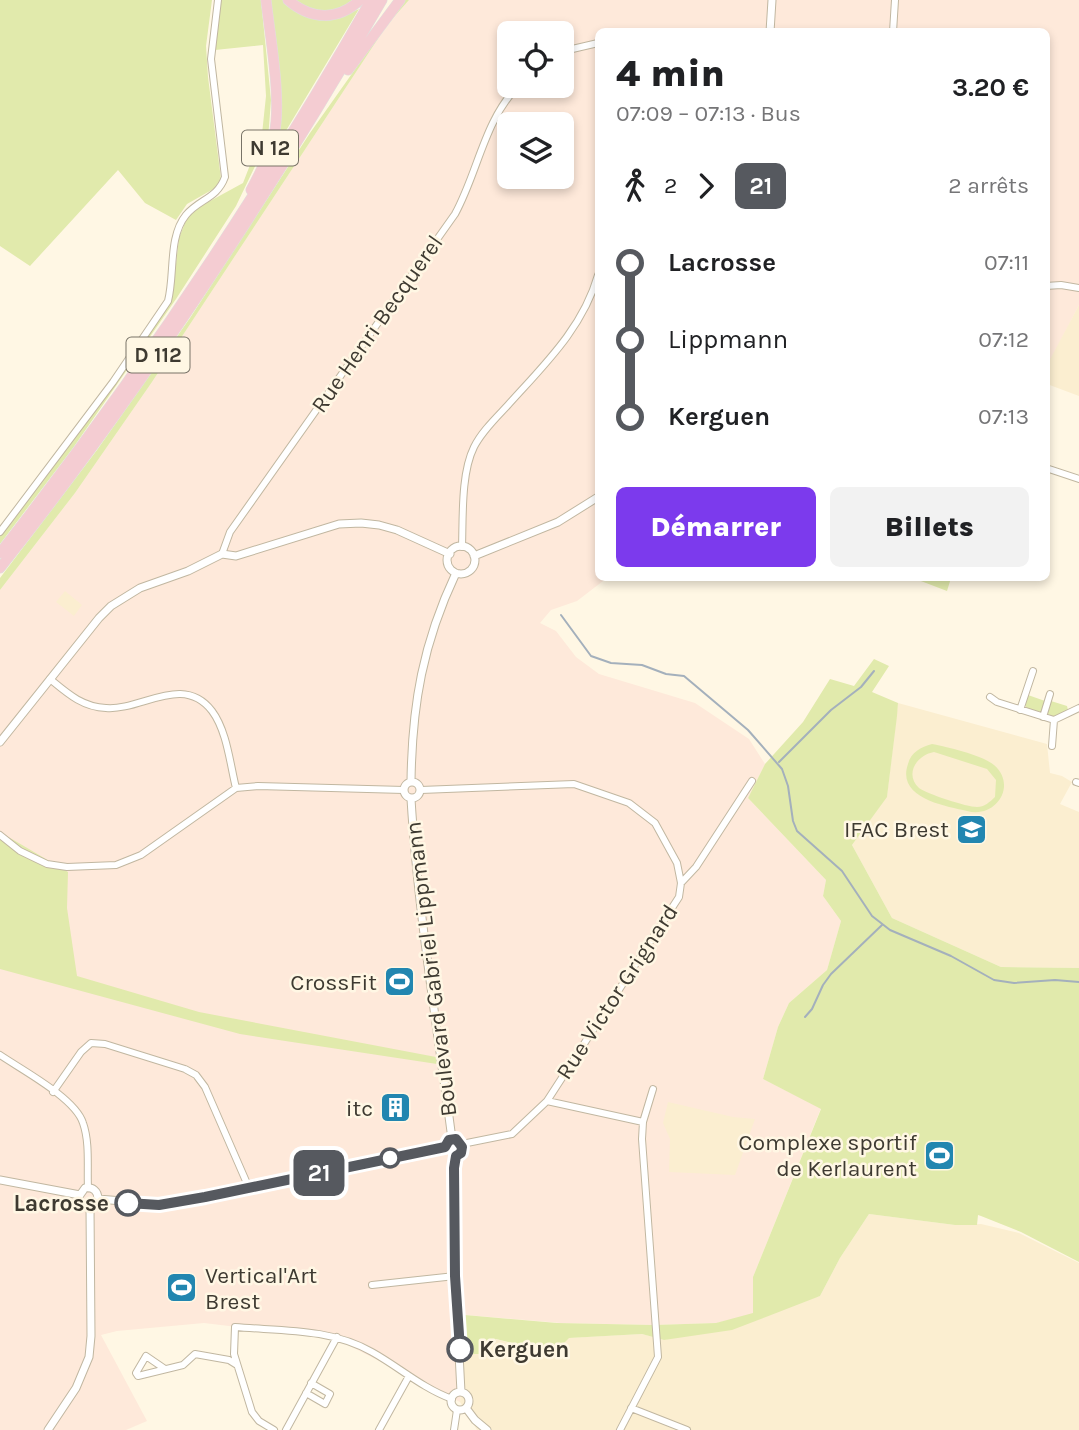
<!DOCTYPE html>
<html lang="fr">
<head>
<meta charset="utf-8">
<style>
  body { margin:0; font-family:Karla,sans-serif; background:#f2f2f2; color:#202124; height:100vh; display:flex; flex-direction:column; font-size:26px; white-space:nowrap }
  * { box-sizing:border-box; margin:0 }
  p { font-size:23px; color:#757577 }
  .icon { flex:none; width:38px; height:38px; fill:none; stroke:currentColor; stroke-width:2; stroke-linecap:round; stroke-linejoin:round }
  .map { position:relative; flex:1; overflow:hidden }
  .panel { position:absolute; left:595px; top:28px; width:455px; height:553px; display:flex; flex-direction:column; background:#fff; border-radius:10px; box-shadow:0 4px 10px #0003 }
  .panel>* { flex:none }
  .badge { padding:0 14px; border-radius:10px; font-size:24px; line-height:46px }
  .controls { position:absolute; left:497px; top:21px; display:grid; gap:14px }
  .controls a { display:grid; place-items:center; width:77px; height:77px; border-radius:10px; background:#fff; box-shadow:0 4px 10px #0003; font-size:35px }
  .map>.badge { position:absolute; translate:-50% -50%; box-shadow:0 0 0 4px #fff }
  .legs { display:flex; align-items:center; gap:10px; height:77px; padding:0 21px; font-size:23px }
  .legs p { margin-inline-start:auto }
  .overview { display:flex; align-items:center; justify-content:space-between; height:119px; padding:0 21px }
  h1 { font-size:38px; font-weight:800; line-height:52px }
  .button { display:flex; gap:14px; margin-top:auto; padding:14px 21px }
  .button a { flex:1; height:80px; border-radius:10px; background:#7c3aed; color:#fff; font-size:28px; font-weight:800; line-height:80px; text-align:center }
  .button a+a { background:#f2f2f2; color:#202124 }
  ul { padding:0 21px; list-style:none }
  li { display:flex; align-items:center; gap:24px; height:77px; font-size:26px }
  li i { display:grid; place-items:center; width:10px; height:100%; margin:0 9px; background:currentColor }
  li i::after { content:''; width:18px; height:18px; margin:-9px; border:5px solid; border-radius:50%; background:#fff }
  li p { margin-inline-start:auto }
  li:first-child i { background:linear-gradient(#0000 50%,currentColor 0) }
  li:last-child i { background:linear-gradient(currentColor 50%,#0000 0) }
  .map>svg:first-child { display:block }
  .commercial { fill:#fee9da; fill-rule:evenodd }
  .built { fill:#fbeed0 }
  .green { fill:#e1eaac; fill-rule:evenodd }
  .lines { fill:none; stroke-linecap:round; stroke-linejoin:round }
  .stream { stroke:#a4b0bc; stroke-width:2 }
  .minor-casing { stroke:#c1b7a1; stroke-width:8 }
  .tertiary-casing { stroke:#c1b7a1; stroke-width:9 }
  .trunk-casing { stroke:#e0dfde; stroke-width:11 }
  .minor { stroke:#fff; stroke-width:6 }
  .tertiary { stroke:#fff; stroke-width:7 }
  .trunk { stroke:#f4ccd2; stroke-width:10 }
  .line-1-casing { stroke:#fff; stroke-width:16 }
  .line-1 { stroke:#56595f; stroke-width:10 }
  .stop-1-dot { fill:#fff; stroke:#56595f; stroke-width:3.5 }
  .labels { text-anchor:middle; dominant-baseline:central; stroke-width:5; stroke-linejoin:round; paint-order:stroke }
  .shield { fill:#fff7e4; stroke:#787367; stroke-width:2 }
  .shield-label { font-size:21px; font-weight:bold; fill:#3e3a31 }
  .street-label { font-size:23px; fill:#3e3a31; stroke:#fff7e4 }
  .poi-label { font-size:23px; fill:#3e3a31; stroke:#fff7e4; text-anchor:end }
  .stop-label { font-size:23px; font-weight:bold; fill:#3e3a31; stroke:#fff7e4; text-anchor:end }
</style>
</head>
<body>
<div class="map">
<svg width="1079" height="1430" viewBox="0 0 1079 1430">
  <rect width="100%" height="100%" fill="#fff7e4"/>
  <path class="commercial" d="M 409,0 L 1079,0 L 1079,305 L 1047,367 L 1046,32 L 598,32 L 598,578 L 607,578 L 577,601 L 551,610 L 540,623 L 556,631 L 576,657 L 599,674 L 695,703 L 749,739 L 765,764 L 748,798 L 826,880 L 823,896 L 841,921 L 827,970 L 789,1003 L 778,1027 L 763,1079 L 821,1108 L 753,1277 L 753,1314 L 717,1323 L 654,1325 L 561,1323 L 466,1315 L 465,1354 L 460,1402 L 336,1339 L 204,1323 L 117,1331 L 101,1335 L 147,1421 L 126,1430 L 0,1430 L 0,590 L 75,493 L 152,382 L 387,25 ZM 509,33 L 562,33 L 562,86 L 509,86 ZM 509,124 L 562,124 L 562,177 L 509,177 Z"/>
  <path class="built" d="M 1079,305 L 1079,396 L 1047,384 L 1046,367 Z
    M 65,591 L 82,605 L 74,616 L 56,602 Z
    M 898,703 L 1047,744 L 1050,773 L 1062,776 L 1072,782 L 1060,804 L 1079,812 L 1079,968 L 1001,967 L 892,918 L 852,845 L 887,796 Z
    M 668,1102 L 733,1117 L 755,1119 L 735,1175 L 669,1172 L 670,1139 L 663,1123 Z
    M 869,1214 L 955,1225 L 981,1224 L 1019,1233 L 1079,1263 L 1079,1430 L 477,1430 L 460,1402 L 465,1354 L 484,1354 L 495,1339 L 527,1347 L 562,1345 L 568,1338 L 642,1334 L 664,1340 L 820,1296 L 840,1258 Z"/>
  <path class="green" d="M 0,0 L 212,0 L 206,46 L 208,77 L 221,179 L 217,187 L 187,204 L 176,220 L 145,203 L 118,170 L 30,266 L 0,246 Z
    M 220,0 L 261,0 L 271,100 L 268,139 L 236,206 L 176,299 L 73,448 L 0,544 L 0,535 L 136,352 L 172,298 L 179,238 L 187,218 L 201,206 L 243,183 L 262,134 L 266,96 L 263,45 L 215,50 Z
    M 270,0 L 284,0 C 312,26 329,22 359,9 L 278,144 L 276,143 L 281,113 Z
    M 296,0 L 353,0 C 336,14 313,14 296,0 Z
    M 404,0 L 409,0 L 387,25 L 152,382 L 75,493 L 0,590 L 0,578 L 97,450 L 190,318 L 310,133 Z
    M 913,578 L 951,578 L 947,591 Z
    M 874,659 L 889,666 L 872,692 L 898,703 L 897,716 L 887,797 L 852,845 L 892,918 L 1001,967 L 1079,968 L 1079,1262 L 1021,1232 L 981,1216 L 978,1215 L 977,1225 L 955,1225 L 869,1214 L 840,1258 L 820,1296 L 732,1330 L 664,1340 L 642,1334 L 569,1338 L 562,1345 L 527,1347 L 496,1339 L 485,1354 L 465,1354 L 465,1315 L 557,1323 L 654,1325 L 716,1323 L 753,1313 L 753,1277 L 821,1109 L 763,1079 L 778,1027 L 789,1003 L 827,970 L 841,921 L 823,896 L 826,880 L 748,798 L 765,764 L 803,722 L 830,679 L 854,686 Z
    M 1028,695 L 1045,701 L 1041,712 L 1027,709 L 1025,705 Z
    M 1051,701 L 1067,706 L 1068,710 L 1053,717 L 1047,713 Z
    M 932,744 C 947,747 982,755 994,765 C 1018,786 995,819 967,811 C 945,806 896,798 908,764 C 911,752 921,747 932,744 ZM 934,752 L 987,769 L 996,780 L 995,797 C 990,802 984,807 977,807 C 967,807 927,794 919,788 C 904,774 917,755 934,752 Z
    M 0,832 L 68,872 L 67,908 L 77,976 L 199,1012 L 436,1057 L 437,1064 L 240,1034 L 0,969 Z"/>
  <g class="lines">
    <path class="stream" d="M 561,615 L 591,656 L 611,663 L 642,665 L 666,674 L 684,676 L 748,730 L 782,769 L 788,786 L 793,821 L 797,831 L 842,871 L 872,916 L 890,930 L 951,956 L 994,980 L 1014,983 L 1055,980 L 1079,982
      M 779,762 L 831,710 L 861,687 L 874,671
      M 805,1017 L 812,1009 L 823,985 L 831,974 L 882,925"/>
    <defs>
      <path id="minor" d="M 893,32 L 895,0
        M 562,53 L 568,50 L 598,43
        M 1046,286 L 1061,285 L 1079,288
        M 1046,468 L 1079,479
        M 0,532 L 113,382 L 168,301 C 175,274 168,237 186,215 C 199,199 217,199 225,177 L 211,59 L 218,0
        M 462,547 C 463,517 461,473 474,447 C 482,431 496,418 508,405 C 544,365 583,328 598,275
        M 222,554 L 230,532 L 455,214 C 478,172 484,121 518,86
        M 50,679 C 67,693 82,707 106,708 C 141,711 183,673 212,711 C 227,731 230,764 236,788
        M 990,697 L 997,702 L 1054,720 L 1079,708
        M 1020,710 L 1033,671
        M 1043,717 L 1050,694
        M 1052,746 L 1054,720
        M 1076,782 L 1079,783
        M 421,790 L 574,784 L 629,803 L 655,823 L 677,863 L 681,883 L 679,897 L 547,1101 L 512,1134 L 462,1144
        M 0,835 L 20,851 L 47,864 L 67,867 L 116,865 L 141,855 L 236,788 L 258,786 L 404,790
        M 681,883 L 696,867 L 752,781
        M 0,1055 C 22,1070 75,1098 83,1123 C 90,1143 87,1167 88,1188
        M 53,1092 L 81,1052 L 91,1043 L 105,1044 L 185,1069 L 196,1075 L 205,1087 L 249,1188
        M 547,1101 L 643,1122
        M 372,1285 L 455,1276
        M 165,1369 L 146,1356 L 136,1373 L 138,1376 L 183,1365 L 195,1354 L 229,1360 L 237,1365
        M 306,1393 L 325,1404 L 330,1394 L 311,1383
        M 631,1408 L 687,1430
        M 274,1430 L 259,1421 L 252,1412 L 234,1354 L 235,1327 C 281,1331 330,1328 372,1352 C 399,1367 422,1388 452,1399
        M 286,1430 L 337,1337
        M 379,1430 L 409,1376
        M 454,1430 L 457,1410
        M 620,1430 L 658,1357 L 642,1139 L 643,1122 L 653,1089"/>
      <path id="tertiary" d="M 770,32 L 772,0
        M447 560a14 14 0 1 1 28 0a14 14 0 1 1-28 0Z
        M 474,556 L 558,522 L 598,497
        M 0,742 L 99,618 L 111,606 L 140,588 L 188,571 L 222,554 L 236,556 L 339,524 L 361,523 L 379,525 L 397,530 L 450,554
        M404 790a8 8 0 1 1 16 0a8 8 0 1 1-16 0Z
        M 411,782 C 412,704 423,643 456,573
        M 411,799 C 418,913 437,1025 452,1139
        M 449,1140 L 456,1139 L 462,1144 L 461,1152 L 456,1156
        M 456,1156 L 455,1276 L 461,1392
        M 0,1180 L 80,1195
        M 80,1195 L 85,1188 C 93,1187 98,1191 98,1199
        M 98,1199 L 159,1204 L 445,1147
        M451 1401a9 9 0 1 1 18 0a9 9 0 1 1-18 0Z
        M 466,1408 L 475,1420 L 487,1430
        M 48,1430 L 76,1388 L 89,1357 L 91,1336 L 90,1207"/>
      <path id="trunk" d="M 288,0 C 311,20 338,21 360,0
        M 348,70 L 400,0
        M 251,190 C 260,173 270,154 274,135 C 282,101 270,36 266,0
        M 0,553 C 137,378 261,193 371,0
        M 0,568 C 142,389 267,198 382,0"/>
    </defs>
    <use href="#minor" class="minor-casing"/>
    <use href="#tertiary" class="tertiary-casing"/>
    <use href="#trunk" class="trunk-casing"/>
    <use href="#minor" class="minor"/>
    <use href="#tertiary" class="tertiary"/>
    <use href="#trunk" class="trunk"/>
  </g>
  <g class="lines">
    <defs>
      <path id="line-1" d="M 128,1203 L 159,1205 L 205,1197 L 445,1147 L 449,1140 L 456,1139 L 462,1147 L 461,1153 L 456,1156 L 454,1168 L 455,1276 L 460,1349"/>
    </defs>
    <use href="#line-1" class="line-1-casing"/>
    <use href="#line-1" class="line-1"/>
  </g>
  <defs>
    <symbol id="university-square" viewBox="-11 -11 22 22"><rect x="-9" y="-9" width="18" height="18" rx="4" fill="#2286b0" stroke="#fff7e4"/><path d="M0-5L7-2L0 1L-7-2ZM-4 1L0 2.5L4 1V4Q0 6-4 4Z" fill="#fff"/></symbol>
    <symbol id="stadium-square" viewBox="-11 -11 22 22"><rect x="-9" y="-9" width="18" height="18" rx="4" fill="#2286b0" stroke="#fff7e4"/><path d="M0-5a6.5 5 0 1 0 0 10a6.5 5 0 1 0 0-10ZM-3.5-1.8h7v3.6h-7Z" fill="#fff"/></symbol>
    <symbol id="building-square" viewBox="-11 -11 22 22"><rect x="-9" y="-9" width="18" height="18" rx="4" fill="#2286b0" stroke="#fff7e4"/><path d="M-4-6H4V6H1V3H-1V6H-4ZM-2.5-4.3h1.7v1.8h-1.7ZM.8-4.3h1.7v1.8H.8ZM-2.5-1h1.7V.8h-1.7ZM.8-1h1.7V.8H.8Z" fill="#fff"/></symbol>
  </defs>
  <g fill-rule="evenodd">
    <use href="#university-square" x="954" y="812" width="35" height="35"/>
    <use href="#stadium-square" x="382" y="964" width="35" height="35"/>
    <use href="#building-square" x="378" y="1090" width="35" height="35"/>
    <use href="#stadium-square" x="922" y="1138" width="35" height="35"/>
    <use href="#stadium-square" x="164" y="1270" width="35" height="35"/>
  </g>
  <g class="stop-1-dot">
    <circle cx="390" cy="1158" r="9"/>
    <circle cx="128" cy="1203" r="12"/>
    <circle cx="460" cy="1349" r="12"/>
  </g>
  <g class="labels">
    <g class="shield">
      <rect x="242" y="130.5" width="56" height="35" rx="5"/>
      <rect x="126.5" y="337.5" width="63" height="35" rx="5"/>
    </g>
    <g class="shield-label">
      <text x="270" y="148">N 12</text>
      <text x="158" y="355">D 112</text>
    </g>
    <g class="street-label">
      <text transform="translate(377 324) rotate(-55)">Rue Henri Becquerel</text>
      <text transform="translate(431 969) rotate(-97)">Boulevard Gabriel Lippmann</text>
      <text transform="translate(617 992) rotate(-57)">Rue Victor Grignard</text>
    </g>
    <g class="poi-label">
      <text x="949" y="829">IFAC Brest</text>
      <text x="377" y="982">CrossFit</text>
      <text x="373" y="1108">itc</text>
      <text x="917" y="1142">Complexe sportif<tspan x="917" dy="26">de Kerlaurent</tspan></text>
      <text x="205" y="1275" text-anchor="start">Vertical'Art<tspan x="205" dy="26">Brest</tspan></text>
    </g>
    <g class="stop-label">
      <text x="109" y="1203">Lacrosse</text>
      <text x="479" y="1349" text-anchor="start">Kerguen</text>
    </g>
  </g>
</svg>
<div class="controls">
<a><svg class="icon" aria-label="locate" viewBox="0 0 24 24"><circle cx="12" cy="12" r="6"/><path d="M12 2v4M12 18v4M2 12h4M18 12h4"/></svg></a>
<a><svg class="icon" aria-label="layers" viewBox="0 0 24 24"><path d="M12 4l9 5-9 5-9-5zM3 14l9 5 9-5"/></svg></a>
</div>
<b class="badge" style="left:319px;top:1173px;background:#56595f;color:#fff">21</b>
<section class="panel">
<div class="overview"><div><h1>4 min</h1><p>07:09 – 07:13 · Bus</p></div><b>3.20 €</b></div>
<div class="legs"><svg class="icon" aria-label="walk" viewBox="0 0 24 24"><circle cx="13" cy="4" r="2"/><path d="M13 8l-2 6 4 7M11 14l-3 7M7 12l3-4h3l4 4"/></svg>2<svg class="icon" aria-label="forward" viewBox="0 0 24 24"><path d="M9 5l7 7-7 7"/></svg><b class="badge" style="background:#56595f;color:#fff">21</b><p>2 arrêts</p></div>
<ul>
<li><i style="color:#56595f"></i><b>Lacrosse</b><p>07:11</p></li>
<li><i style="color:#56595f"></i><span>Lippmann</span><p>07:12</p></li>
<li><i style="color:#56595f"></i><b>Kerguen</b><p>07:13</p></li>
</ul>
<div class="button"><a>Démarrer</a><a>Billets</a></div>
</section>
</div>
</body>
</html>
